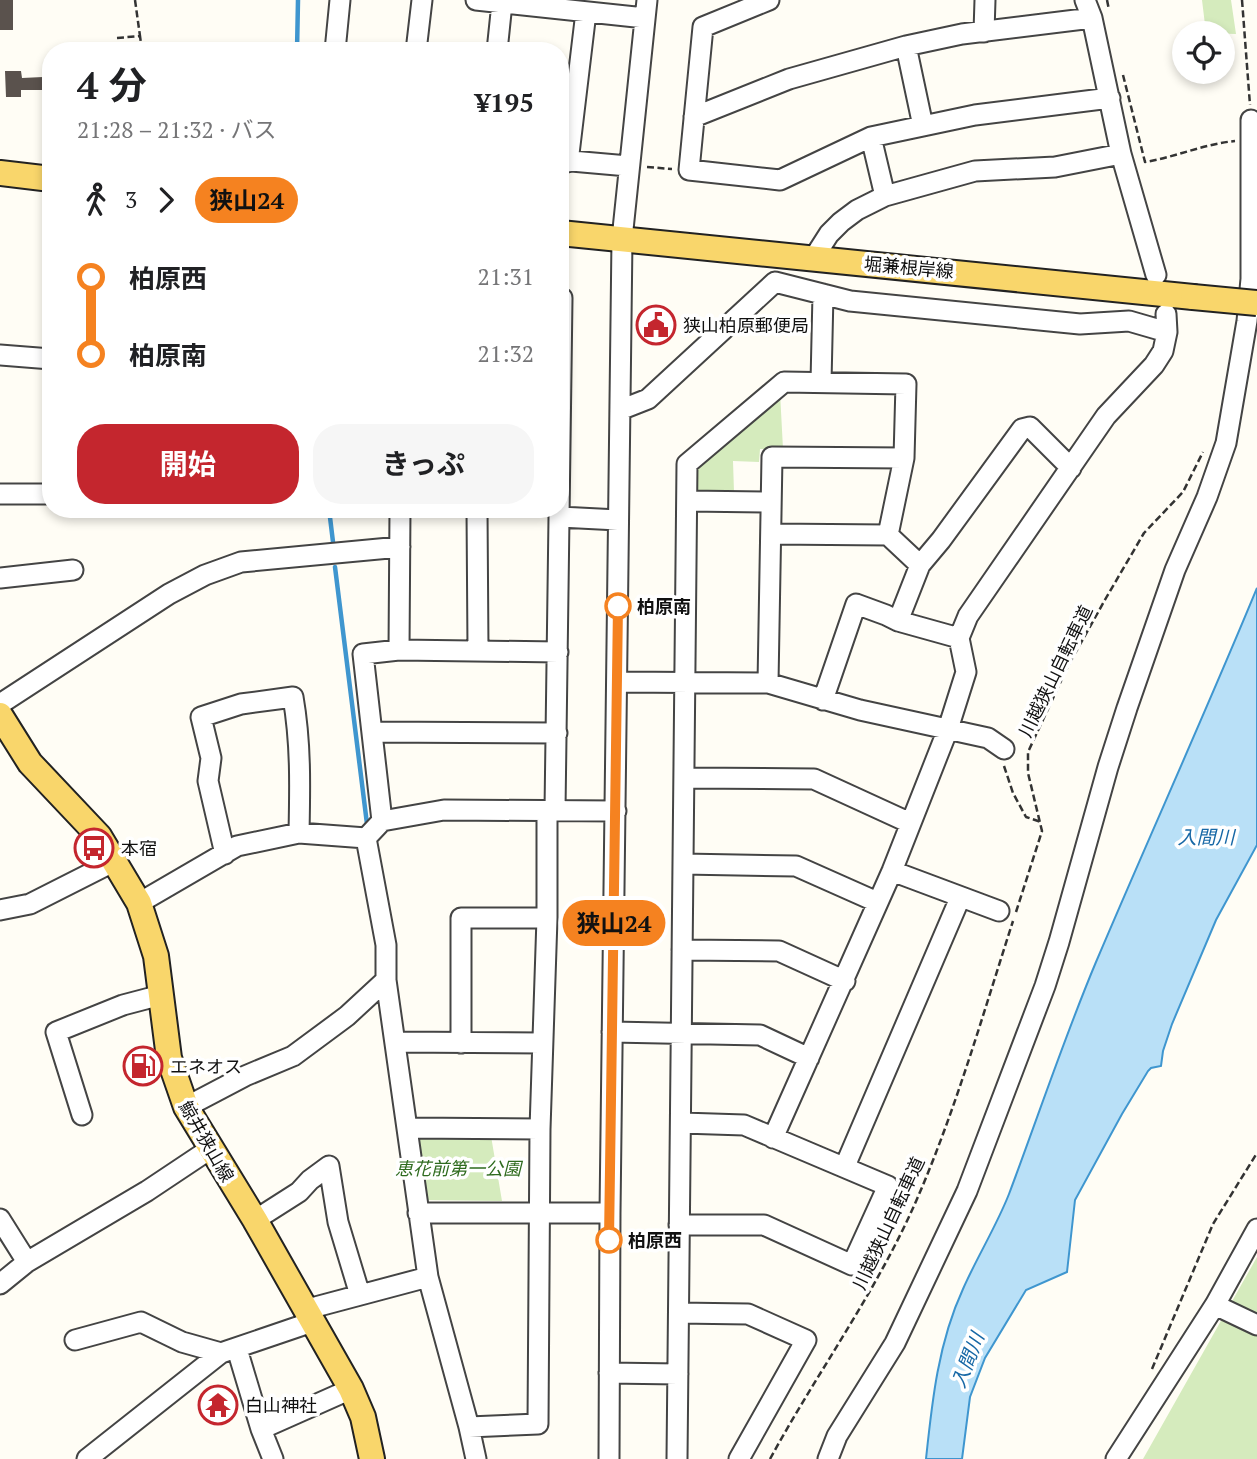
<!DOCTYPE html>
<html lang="ja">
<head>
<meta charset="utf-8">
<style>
  body { margin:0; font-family:"PT Serif","Noto Sans JP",serif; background:#f6f6f6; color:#202124; height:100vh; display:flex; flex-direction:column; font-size:26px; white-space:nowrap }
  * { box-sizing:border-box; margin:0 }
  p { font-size:23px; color:#757577 }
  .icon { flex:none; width:38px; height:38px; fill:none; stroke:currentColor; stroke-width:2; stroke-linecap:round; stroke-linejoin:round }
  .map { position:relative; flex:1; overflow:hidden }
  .side { position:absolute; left:42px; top:42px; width:527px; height:476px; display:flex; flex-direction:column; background:#fff; border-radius:28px; box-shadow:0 4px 10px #0003 }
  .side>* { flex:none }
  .badge { padding:0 14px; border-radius:23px; font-size:24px; line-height:46px }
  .buttons { position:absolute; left:1172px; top:21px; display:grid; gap:14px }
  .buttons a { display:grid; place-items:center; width:63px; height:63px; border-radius:50%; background:#fff; box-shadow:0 4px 10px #0003; font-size:35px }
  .map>.badge { position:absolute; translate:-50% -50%; box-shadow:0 0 0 4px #fff }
  .legs { display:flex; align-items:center; gap:10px; height:77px; padding:0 35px; font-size:23px }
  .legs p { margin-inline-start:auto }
  .summary { display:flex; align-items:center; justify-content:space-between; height:119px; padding:0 35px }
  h1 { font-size:38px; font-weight:700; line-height:52px }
  .primary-button { display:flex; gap:14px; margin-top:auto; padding:14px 35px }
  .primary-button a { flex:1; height:80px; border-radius:28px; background:#c4262e; color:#fff; font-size:28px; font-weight:700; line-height:80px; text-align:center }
  .primary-button a+a { background:#f6f6f6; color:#202124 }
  ul { padding:0 35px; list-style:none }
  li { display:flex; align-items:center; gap:24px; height:77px; font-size:26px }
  li i { display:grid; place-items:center; width:10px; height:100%; margin:0 9px; background:currentColor }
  li i::after { content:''; width:18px; height:18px; margin:-9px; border:5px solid; border-radius:50%; background:#fff }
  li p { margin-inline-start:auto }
  li:first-child i { background:linear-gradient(#0000 50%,currentColor 0) }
  li:last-child i { background:linear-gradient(currentColor 50%,#0000 0) }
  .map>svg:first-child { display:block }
  .green { fill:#d5ebbd }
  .water { fill:#b9e0f7; stroke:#3f96cf; stroke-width:2 }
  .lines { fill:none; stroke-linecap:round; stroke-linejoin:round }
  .stream { stroke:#3f96cf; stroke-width:4.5 }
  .building { fill:#5a524d }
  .minor-casing { stroke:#444; stroke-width:23 }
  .major-casing { stroke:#222; stroke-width:28 }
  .path { stroke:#333; stroke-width:2.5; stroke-dasharray:7 3.5; stroke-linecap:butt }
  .minor { stroke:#fff; stroke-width:19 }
  .major { stroke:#f9d66b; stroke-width:24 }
  .major-bridge-casing { stroke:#222; stroke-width:28; stroke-linecap:butt }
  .major-bridge { stroke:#f9d66b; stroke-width:24 }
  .line-1-casing { stroke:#fff; stroke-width:16 }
  .line-1 { stroke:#f58220; stroke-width:10 }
  .stop-1-dot { fill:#fff; stroke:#f58220; stroke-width:3.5 }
  .labels { text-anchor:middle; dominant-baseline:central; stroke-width:7; stroke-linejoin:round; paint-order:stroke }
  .street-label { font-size:18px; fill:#111; stroke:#fff }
  .poi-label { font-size:18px; fill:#111; stroke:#fff; text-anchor:start }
  .stop-label { font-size:18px; font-weight:bold; fill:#111; stroke:#fff; text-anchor:start }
  .park-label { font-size:18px; font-style:italic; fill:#2f6b1f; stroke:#fff }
  .water-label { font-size:19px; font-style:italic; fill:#1768a6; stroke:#fff }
</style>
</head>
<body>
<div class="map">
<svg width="1257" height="1459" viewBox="0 0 1257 1459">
  <rect width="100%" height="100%" fill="#fffdf5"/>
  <path class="green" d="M 1202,0 L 1231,0 L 1236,34 L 1206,33 Z
    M 780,392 L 783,449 L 760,449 L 759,462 L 733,461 L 734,492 L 696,491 L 695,466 Z
    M 414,1135 L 491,1136 L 502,1201 L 424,1200 Z
    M 1257,1257 L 1257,1459 L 1143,1459 Z"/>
  <path class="water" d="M 1257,588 L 1257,845 L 1216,920 L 1172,1024 L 1163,1051 L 1161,1066 L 1151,1068 L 1148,1071 L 1122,1114 L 1075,1200 L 1067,1272 L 1026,1290 L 985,1358 L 970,1397 L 962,1459 L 926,1459 C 932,1402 938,1343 963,1289 C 977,1257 996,1227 1009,1194 C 1038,1117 1064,1038 1096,962 C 1149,837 1205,714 1257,588 Z"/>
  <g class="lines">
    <path class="stream" d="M 297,51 L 298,0
      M 329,509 L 333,542
      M 335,567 L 367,824"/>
  </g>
  <path class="building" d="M 0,0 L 13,0 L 13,30 L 0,30 Z
    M 5,71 L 21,71 L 22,78 L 43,77 L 43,90 L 21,90 L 21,97 L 6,97 Z"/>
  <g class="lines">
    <defs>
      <path id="minor" d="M 476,0 L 645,18
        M 769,0 L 703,27 L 689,170 L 780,180 L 871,137 L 975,115 L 1110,98
        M 1085,0 L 1092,18 L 1121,154 L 1156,275
        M 984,32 L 985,0
        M 906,46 L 923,126
        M 335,51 L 340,0
        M 416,51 L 422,0
        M 497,51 L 502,3
        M 694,117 L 789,79 L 906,46 L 962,34 L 1092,18
        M 871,137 L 885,196
        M 560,160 L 628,166
        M 568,162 L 586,12
        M 813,259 L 829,234 L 841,222 L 857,210 L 885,196 L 975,171 L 1055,167 L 1121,154
        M 0,355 L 51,359
        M 821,382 L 823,294
        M 620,410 L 648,399 L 775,282 L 850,301 L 1080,324 L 1129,321 L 1167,332
        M 0,494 L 51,494
        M 688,501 L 771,502
        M 477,509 L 478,650
        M 560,517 L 618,520
        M 771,534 L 888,535 L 920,565 L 898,621 L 959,638
        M 920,565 L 941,540 L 1022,429 L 1030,427 L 1071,468
        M 0,578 L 73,570
        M 399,650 L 400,509
        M 617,682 L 768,683 L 860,710 L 988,738 L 1004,749
        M 768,683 L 772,457 L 904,458
        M 823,700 L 856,604 L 886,615 L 898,621
        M 0,704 L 169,594 L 205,575 L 241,562 L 400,547
        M 372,732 L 557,733
        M 684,778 L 814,779 L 910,823
        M 555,810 L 562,298 L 560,297
        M 382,821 L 363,654 L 399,650 L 558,652
        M 225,854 L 208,781 L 211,758 L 201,717 L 241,704 L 293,697 C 301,743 300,787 299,833
        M 683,864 L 796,866 L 877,902
        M 892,871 L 999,911
        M 139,903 L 237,846 L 299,833 L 366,838 L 382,821 L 444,810 L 616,811
        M 0,910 L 30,904 L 115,861
        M 682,950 L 779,951 L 845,981
        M 386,980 L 428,1277 L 469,1427 L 538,1424 L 540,1129 L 547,918 L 547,810
        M 612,1032 L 760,1035 L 809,1058
        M 395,1042 L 542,1043
        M 461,1043 L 461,918 L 547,918
        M 186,1107 L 245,1076 L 293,1056 L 347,1016 L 386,980 L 386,945 L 366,838
        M 82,1115 L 56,1032 L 123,1005 L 161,995
        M 408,1128 L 540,1129
        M 773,1138 L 892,871 L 948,729 L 966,672 L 959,638 L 968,616 L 1106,416 L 1154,365 L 1163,351 L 1167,332 L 1166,314
        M 845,1166 L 960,898
        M 418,1213 L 610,1213
        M 0,1219 L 27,1262
        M 255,1220 L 299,1192 L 310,1180 L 329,1166 L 338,1222 L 360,1295
        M 679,1225 L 764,1225 L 852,1265 L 888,1186 L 744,1125 L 682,1123
        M 0,1284 L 27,1262 L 147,1191 L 210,1149
        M 1215,1305 L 1257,1325
        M 304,1310 L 428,1277
        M 679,1313 L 748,1314 L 806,1340 L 739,1459
        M 75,1340 L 141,1322 L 182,1342 L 221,1353
        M 237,1349 L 261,1429 L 273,1459
        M 609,1373 L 678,1374
        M 469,1427 L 476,1459
        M 261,1429 L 351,1389
        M 87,1459 L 221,1353 L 312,1322
        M 609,1459 L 610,1213 L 622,239 L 647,0
        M 677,1459 L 687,464 L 784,382 L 906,384 L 904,458 L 888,535
        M 828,1459 L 837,1436 L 895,1343 L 967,1191 L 1045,986 L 1059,942 L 1108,767 L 1127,708 L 1175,570 L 1207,497 L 1226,443 L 1247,321 L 1251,279 L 1251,120
        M 1116,1459 L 1215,1305 L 1257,1229"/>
      <path id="major" d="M 0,173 L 51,179
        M 560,233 L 1193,297
        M 0,715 L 30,763 L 99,836 L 139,903 L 156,956 L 169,1058 L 186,1107 L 255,1220 L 351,1389 L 363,1417 L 372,1459"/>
    </defs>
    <use href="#minor" class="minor-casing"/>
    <use href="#major" class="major-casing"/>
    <path class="path" d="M 135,0 L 140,36
      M 1107,0 L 1109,10
      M 1242,0 L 1250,105
      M 117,38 L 140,36 L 142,51
      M 1123,75 L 1145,162 C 1176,157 1204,144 1235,141
      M 647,167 L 672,169
      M 562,279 L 563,254
      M 1004,766 L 1013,793 L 1026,817 L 1041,822
      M 1016,912 L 1042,831 L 1028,773 L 1028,752 L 1068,666 L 1106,598 L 1144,533 L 1183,492 L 1203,452
      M 1152,1369 L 1213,1224 L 1257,1153
      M 770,1459 C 818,1371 877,1291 917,1199 C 956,1109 983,1014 1013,921"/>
    <use href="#minor" class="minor"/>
    <use href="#major" class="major"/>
    <defs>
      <path id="major-bridge" d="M 1193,297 L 1257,303"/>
    </defs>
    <use href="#major-bridge" class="major-bridge-casing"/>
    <use href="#major-bridge" class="major-bridge"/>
  </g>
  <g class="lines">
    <defs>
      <path id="line-1" d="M 609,1240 L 618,606"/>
    </defs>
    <use href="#line-1" class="line-1-casing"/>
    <use href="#line-1" class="line-1"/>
  </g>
  <defs>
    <symbol id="civic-ring" viewBox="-11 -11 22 22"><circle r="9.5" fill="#fff" stroke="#c4262e" stroke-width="1.5"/><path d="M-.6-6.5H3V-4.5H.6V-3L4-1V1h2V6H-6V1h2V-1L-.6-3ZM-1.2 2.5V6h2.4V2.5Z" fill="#c4262e"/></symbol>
    <symbol id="bus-ring" viewBox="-11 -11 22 22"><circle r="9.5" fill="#fff" stroke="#c4262e" stroke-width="1.5"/><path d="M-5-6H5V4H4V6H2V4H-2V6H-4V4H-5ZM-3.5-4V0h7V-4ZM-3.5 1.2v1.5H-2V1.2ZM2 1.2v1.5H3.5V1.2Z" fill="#c4262e"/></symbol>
    <symbol id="fuel-ring" viewBox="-11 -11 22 22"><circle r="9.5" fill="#fff" stroke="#c4262e" stroke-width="1.5"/><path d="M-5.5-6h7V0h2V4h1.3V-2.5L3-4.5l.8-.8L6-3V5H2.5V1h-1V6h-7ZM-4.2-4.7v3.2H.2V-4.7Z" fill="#c4262e"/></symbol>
    <symbol id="temple-ring" viewBox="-11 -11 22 22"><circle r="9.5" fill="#fff" stroke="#c4262e" stroke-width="1.5"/><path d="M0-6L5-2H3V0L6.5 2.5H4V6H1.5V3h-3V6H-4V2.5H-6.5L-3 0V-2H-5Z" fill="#c4262e"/></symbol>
  </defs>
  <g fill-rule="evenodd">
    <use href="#civic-ring" x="634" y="303" width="44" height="44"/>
    <use href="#bus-ring" x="72" y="826" width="44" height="44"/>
    <use href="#fuel-ring" x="121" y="1044" width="44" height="44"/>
    <use href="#temple-ring" x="196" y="1383" width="44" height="44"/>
  </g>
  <g class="stop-1-dot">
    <circle cx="618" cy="606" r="12"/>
    <circle cx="609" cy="1240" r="12"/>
  </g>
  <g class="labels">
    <g class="street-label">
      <text transform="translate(909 267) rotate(5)">堀兼根岸線</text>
      <text transform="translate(1055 671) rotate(-64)">川越狭山自転車道</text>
      <text transform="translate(207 1141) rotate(60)">鯨井狭山線</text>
      <text transform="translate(888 1223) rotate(-65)">川越狭山自転車道</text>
    </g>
    <g class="poi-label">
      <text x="683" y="325">狭山柏原郵便局</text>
      <text x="121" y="848">本宿</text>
      <text x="170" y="1066">エネオス</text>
      <text x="245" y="1405">白山神社</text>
    </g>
    <g class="stop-label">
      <text x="637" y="606">柏原南</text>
      <text x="628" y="1240">柏原西</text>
    </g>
    <g class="park-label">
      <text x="458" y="1168">恵花前第一公園</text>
    </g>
    <g class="water-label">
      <text x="1206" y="836">入間川</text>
      <text transform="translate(967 1360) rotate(-69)">入間川</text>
    </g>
  </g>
</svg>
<div class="buttons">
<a><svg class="icon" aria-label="locate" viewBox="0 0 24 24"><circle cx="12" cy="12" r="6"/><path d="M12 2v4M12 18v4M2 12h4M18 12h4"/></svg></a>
</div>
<b class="badge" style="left:614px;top:923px;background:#f58220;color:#111">狭山24</b>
<section class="side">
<div class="summary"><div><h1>4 分</h1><p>21:28 – 21:32 · バス</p></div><b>¥195</b></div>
<div class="legs"><svg class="icon" aria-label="walk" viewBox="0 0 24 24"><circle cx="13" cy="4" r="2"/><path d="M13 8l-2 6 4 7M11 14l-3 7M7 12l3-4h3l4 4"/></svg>3<svg class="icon" aria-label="forward" viewBox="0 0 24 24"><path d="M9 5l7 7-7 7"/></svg><b class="badge" style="background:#f58220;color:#111">狭山24</b></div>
<ul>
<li><i style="color:#f58220"></i><b>柏原西</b><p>21:31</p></li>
<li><i style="color:#f58220"></i><b>柏原南</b><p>21:32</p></li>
</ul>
<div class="primary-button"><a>開始</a><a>きっぷ</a></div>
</section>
</div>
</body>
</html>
